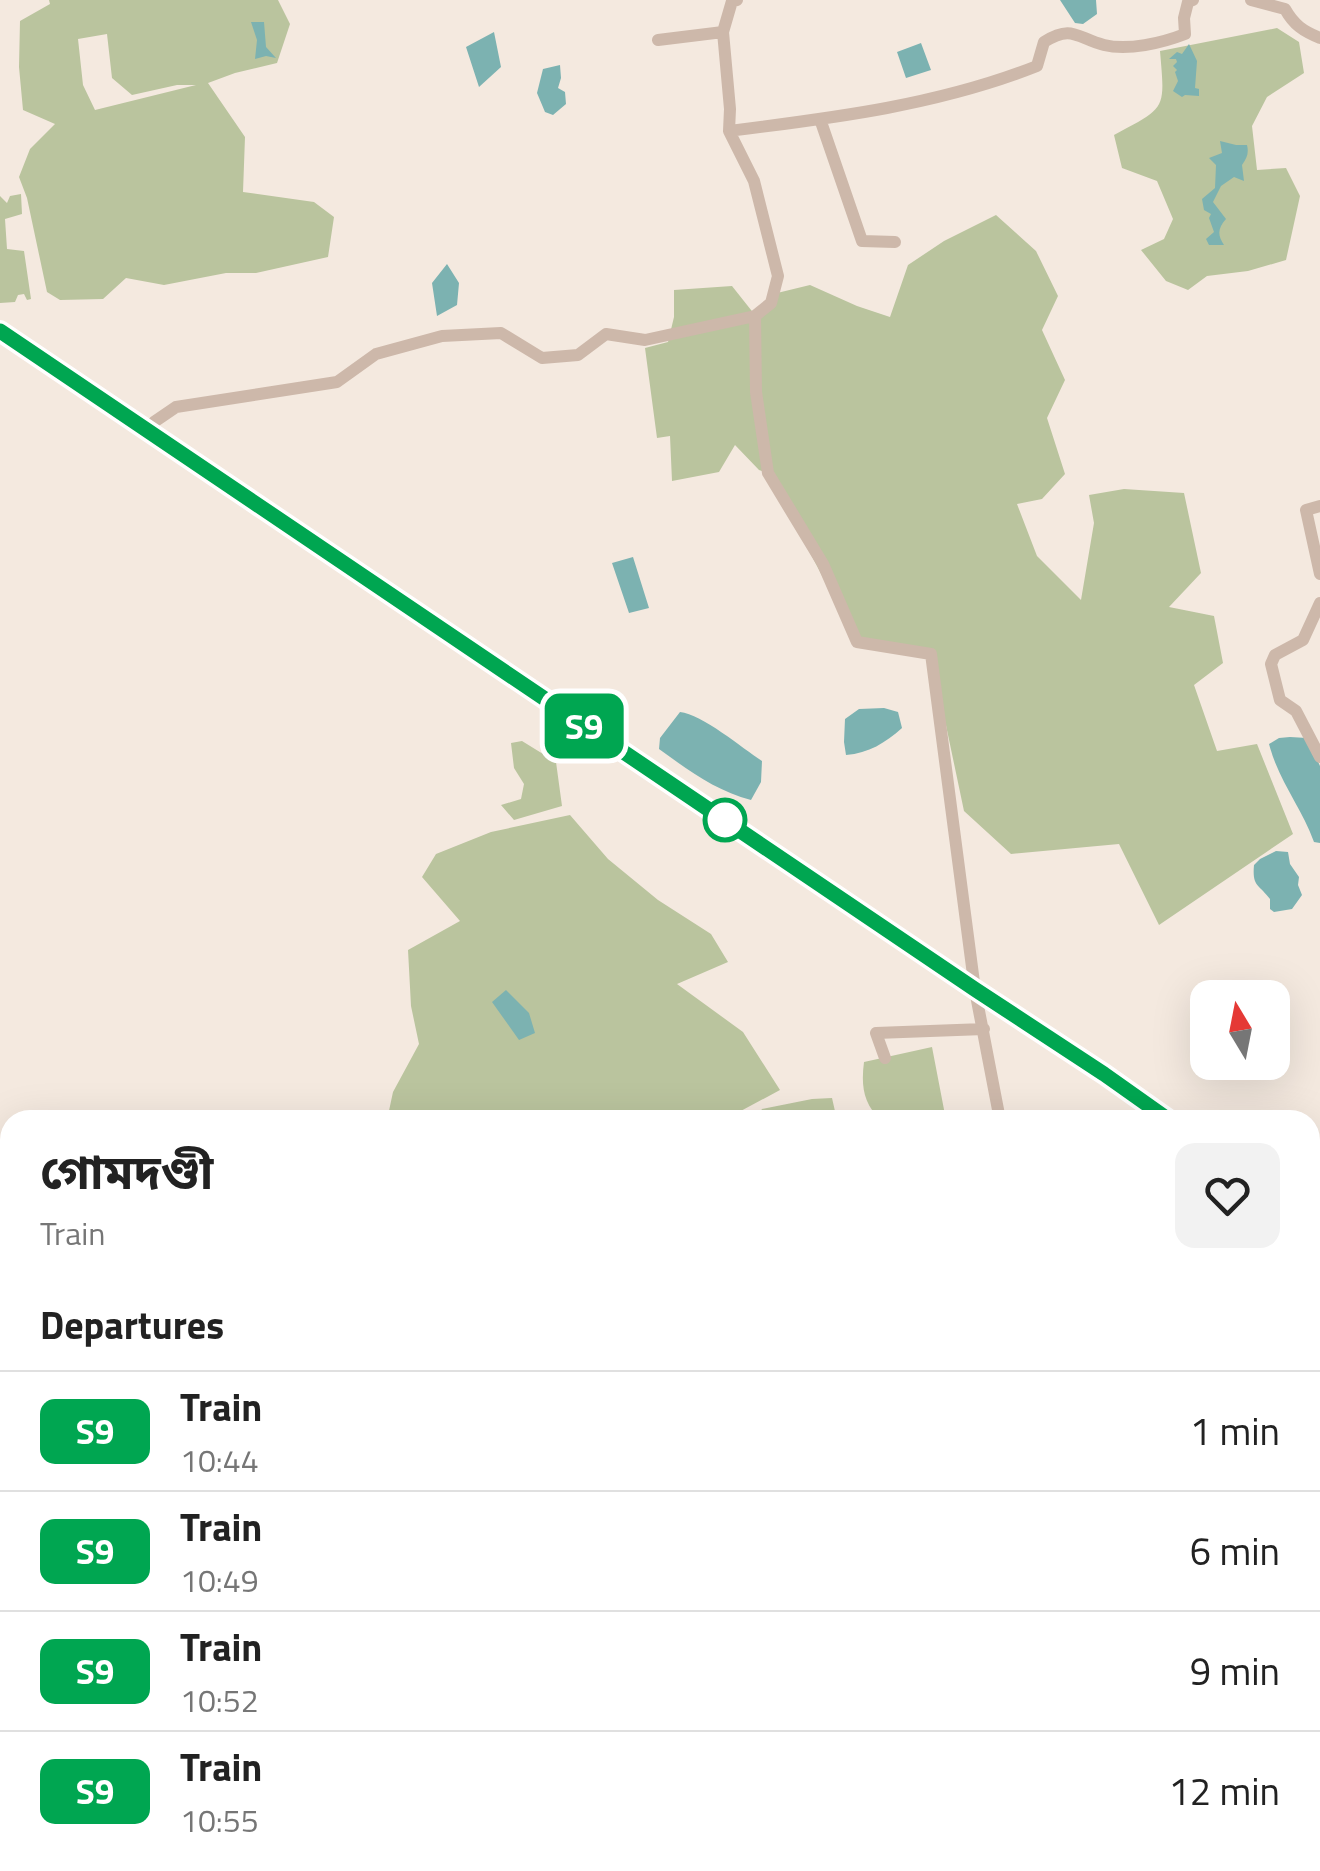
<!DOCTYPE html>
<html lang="en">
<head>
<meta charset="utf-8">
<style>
  body { margin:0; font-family:"Titillium Web","Noto Sans Bengali",sans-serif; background:#f2f2f2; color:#222; height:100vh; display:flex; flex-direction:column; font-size:38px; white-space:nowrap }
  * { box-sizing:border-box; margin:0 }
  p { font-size:32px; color:#767676 }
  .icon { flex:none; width:55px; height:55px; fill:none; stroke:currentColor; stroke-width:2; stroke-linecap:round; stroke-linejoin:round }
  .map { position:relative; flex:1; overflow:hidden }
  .drawer { position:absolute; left:0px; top:1110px; width:1320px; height:762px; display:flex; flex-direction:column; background:#fff; border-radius:30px 30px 0 0; box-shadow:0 10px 40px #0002 }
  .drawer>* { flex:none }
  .badge { padding:0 20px; border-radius:15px; font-size:35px; line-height:65px }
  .needle { width:65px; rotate:350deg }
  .tools { position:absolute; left:1190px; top:980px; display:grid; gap:20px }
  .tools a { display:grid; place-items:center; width:100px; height:100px; border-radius:20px; background:#fff; box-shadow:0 10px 40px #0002; font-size:50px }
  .map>.badge { position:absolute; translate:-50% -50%; box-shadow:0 0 0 5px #fff }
  h2 { padding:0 40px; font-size:38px; line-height:90px }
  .round { display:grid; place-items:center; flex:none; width:105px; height:105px; border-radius:20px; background:#f2f2f2 }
  .headline { display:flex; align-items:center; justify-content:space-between; height:170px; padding:0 40px }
  h1 { font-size:48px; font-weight:700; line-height:75px }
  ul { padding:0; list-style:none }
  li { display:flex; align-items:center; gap:30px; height:120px; padding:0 40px; border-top:2px solid #e0e0e0 }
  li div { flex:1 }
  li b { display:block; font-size:38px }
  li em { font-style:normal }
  li .badge { min-width:110px; font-weight:700; text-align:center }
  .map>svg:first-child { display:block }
  .green { fill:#bac49e; fill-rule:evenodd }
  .water { fill:#7cb2b1 }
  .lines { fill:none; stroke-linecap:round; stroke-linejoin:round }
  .minor { stroke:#cdb8aa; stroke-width:12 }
  .major { stroke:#7c635a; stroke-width:15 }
  .rail-casing { stroke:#3a2e2a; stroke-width:6 }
  .rail { stroke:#fbf3ec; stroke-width:2.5; stroke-dasharray:8; stroke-linecap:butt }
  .line-casing { stroke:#fff; stroke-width:22 }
  .line { stroke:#00a651; stroke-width:15 }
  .stop-dot { fill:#fff; stroke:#00a651; stroke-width:5 }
</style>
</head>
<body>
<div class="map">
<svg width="1320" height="1871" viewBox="0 0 1320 1871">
  <rect width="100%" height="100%" fill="#f4e9df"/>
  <path class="green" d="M 49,0 L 278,0 L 290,24 L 277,63 L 235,73 L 208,83 L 245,137 L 243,192 L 314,202 L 334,217 L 328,257 L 256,273 L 226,273 L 164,285 L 126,278 L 103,299 L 60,300 L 47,292 L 27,198 L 19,177 L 30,149 L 55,124 L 23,110 L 19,67 L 20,21 L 50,4 ZM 107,34 L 112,78 L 132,95 L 177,85 L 196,85 L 95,110 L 83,85 L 78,39 Z
    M 1277,28 L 1299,42 L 1304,73 L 1267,97 L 1252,126 L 1257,170 L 1286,168 L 1300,196 L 1286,260 L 1248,271 L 1207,276 L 1188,290 L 1166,281 L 1141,250 L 1164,239 L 1173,219 L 1157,181 L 1122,168 L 1114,135 C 1167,107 1165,110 1160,51 Z
    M 21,194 L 22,214 L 5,219 L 7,249 L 24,251 L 31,299 L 27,300 L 24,294 L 18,295 L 15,302 L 0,303 L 0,196 L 7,203 L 10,196 Z
    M 996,215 L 1036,251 L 1058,296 L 1042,330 L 1065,380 L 1047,418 L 1065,474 L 1042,499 L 1017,504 L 1037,556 L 1081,600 L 1094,523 L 1089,495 L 1124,489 L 1184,493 L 1201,573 L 1169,607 L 1214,616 L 1223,663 L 1194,685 L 1217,751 L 1257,744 L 1293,834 L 1159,925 L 1119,844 L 1011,854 L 964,811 L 931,654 L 857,642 L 768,473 L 759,470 L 735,445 L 719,472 L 672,481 L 670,436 L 657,438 L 645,348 L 668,342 L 674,317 L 674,290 L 732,286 L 755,315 L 773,294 L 810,285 L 857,306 L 890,317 L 908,265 L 944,241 Z
    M 522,741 L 556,762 L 562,806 L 514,820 L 501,805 L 521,799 L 524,784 L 514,768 L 511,743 Z
    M 570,815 L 608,859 L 658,900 L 711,934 L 728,962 L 677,984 L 743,1032 L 780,1090 L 724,1120 L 387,1120 L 393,1092 L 419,1044 L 411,1006 L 408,950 L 460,921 L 422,877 L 436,854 L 491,832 Z
    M 932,1047 L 946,1120 L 881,1120 C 863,1104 861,1085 864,1062 Z
    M 832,1098 L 837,1120 L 755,1120 L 762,1109 L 812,1099 Z
    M 1320,1274 L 1320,1361 L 1310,1369 L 1310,1276 Z"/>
  <path class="water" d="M 1060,0 L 1096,0 L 1097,14 L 1083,24 L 1075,23 Z
    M 251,22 L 264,22 L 266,47 L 276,58 L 266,56 L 255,59 L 257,40 Z
    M 494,32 L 501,67 L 479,87 L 466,47 Z
    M 921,43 L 931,70 L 906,78 L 897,52 Z
    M 1189,44 L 1197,61 L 1195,88 L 1199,89 L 1199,96 L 1185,95 L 1182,97 L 1173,91 L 1178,81 L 1175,72 L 1177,70 L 1173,66 L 1177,62 L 1176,59 L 1169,59 L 1177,52 L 1182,54 Z
    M 560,65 L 561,78 L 558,88 L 565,92 L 566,104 L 553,115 L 545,112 L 537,93 L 543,69 Z
    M 1220,141 L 1236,145 L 1247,145 C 1249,153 1247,158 1242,165 L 1244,181 L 1234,177 L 1221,186 L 1213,202 L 1226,219 C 1218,228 1217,235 1224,245 L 1209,245 L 1206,239 L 1214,232 L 1209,218 L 1211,214 L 1204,210 L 1202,199 L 1215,188 L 1216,165 L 1209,158 L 1222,153 Z
    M 447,264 L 459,283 L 457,305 L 437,316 L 432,283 Z
    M 633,557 L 649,608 L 629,613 L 612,563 Z
    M 884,708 L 898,712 L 902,728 C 885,743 869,753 846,755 L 844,742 L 845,719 L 859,709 Z
    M 680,712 C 702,714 742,748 762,761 L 761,782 L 751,800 C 716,791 688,770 659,749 L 660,738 Z
    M 1290,737 L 1307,738 L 1320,766 L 1320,843 L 1314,842 C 1301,806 1279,782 1269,744 L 1279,738 Z
    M 1276,851 L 1288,852 L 1290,864 L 1299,877 L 1298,885 L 1302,895 L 1292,909 L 1274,912 L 1270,909 L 1270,899 C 1259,884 1252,887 1254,865 L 1260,859 Z
    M 506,990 L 529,1013 L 535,1033 L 519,1040 L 492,1002 Z"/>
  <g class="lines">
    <path class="minor" d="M 737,0 L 732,1 L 723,32 L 730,109 L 729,131 L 754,181 L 778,276 L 771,303 L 755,316 L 756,392 L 768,473 L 823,564 L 857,642 L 931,654 L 975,990 L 1000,1120
      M 1251,0 L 1285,9 C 1294,25 1303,31 1320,38
      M 658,40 L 723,32
      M 820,119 L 862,241 L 895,242
      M 729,131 C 833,118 939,105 1037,66 L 1044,42 C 1072,24 1077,38 1104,45 C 1128,51 1162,43 1185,34 L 1184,18 L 1188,2 L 1193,0
      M 154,422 L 176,407 L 337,382 L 376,354 L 442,336 L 501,333 L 542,358 L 578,355 L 606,334 L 645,340 L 755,316
      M 1320,506 L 1306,510 L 1320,574
      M 1320,603 L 1303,640 L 1275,655 L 1271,664 L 1280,700 L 1296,711 L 1320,757
      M 885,1058 L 876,1033 L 984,1029
      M 1310,1543 L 1320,1548
      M 0,1858 L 10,1857
      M 1188,1862 L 1191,1871"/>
    <path class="major" d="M 1310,1166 L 1320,1163
      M 1310,1225 L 1320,1232
      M 0,1615 L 10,1612"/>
    <defs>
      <path id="rail" d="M 0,330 L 975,990 L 1104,1074 L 1169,1120
        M 1310,1217 L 1320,1224"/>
    </defs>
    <use href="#rail" class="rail-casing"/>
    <use href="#rail" class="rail"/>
  </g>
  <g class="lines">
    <defs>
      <path id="line" d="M 0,331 L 976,990 L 1104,1074 L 1169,1120"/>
    </defs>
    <use href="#line" class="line-casing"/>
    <use href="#line" class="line"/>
  </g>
  <circle class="stop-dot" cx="725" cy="820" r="20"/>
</svg>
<div class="tools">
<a><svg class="needle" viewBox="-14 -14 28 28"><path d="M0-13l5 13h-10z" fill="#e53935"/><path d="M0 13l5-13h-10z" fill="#767676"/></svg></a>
</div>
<b class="badge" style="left:584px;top:726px;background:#00a651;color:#fff">S9</b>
<section class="drawer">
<div class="headline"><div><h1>গোমদণ্ডী</h1><p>Train</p></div><a class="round"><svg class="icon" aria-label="heart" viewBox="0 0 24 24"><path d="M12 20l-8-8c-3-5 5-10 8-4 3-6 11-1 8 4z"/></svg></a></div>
<h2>Departures</h2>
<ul>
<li><span class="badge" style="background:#00a651;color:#fff">S9</span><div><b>Train</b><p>10:44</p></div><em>1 min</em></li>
<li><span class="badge" style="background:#00a651;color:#fff">S9</span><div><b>Train</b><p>10:49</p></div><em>6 min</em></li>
<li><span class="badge" style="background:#00a651;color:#fff">S9</span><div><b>Train</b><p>10:52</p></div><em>9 min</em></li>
<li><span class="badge" style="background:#00a651;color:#fff">S9</span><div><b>Train</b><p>10:55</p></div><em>12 min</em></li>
</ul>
</section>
</div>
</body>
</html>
